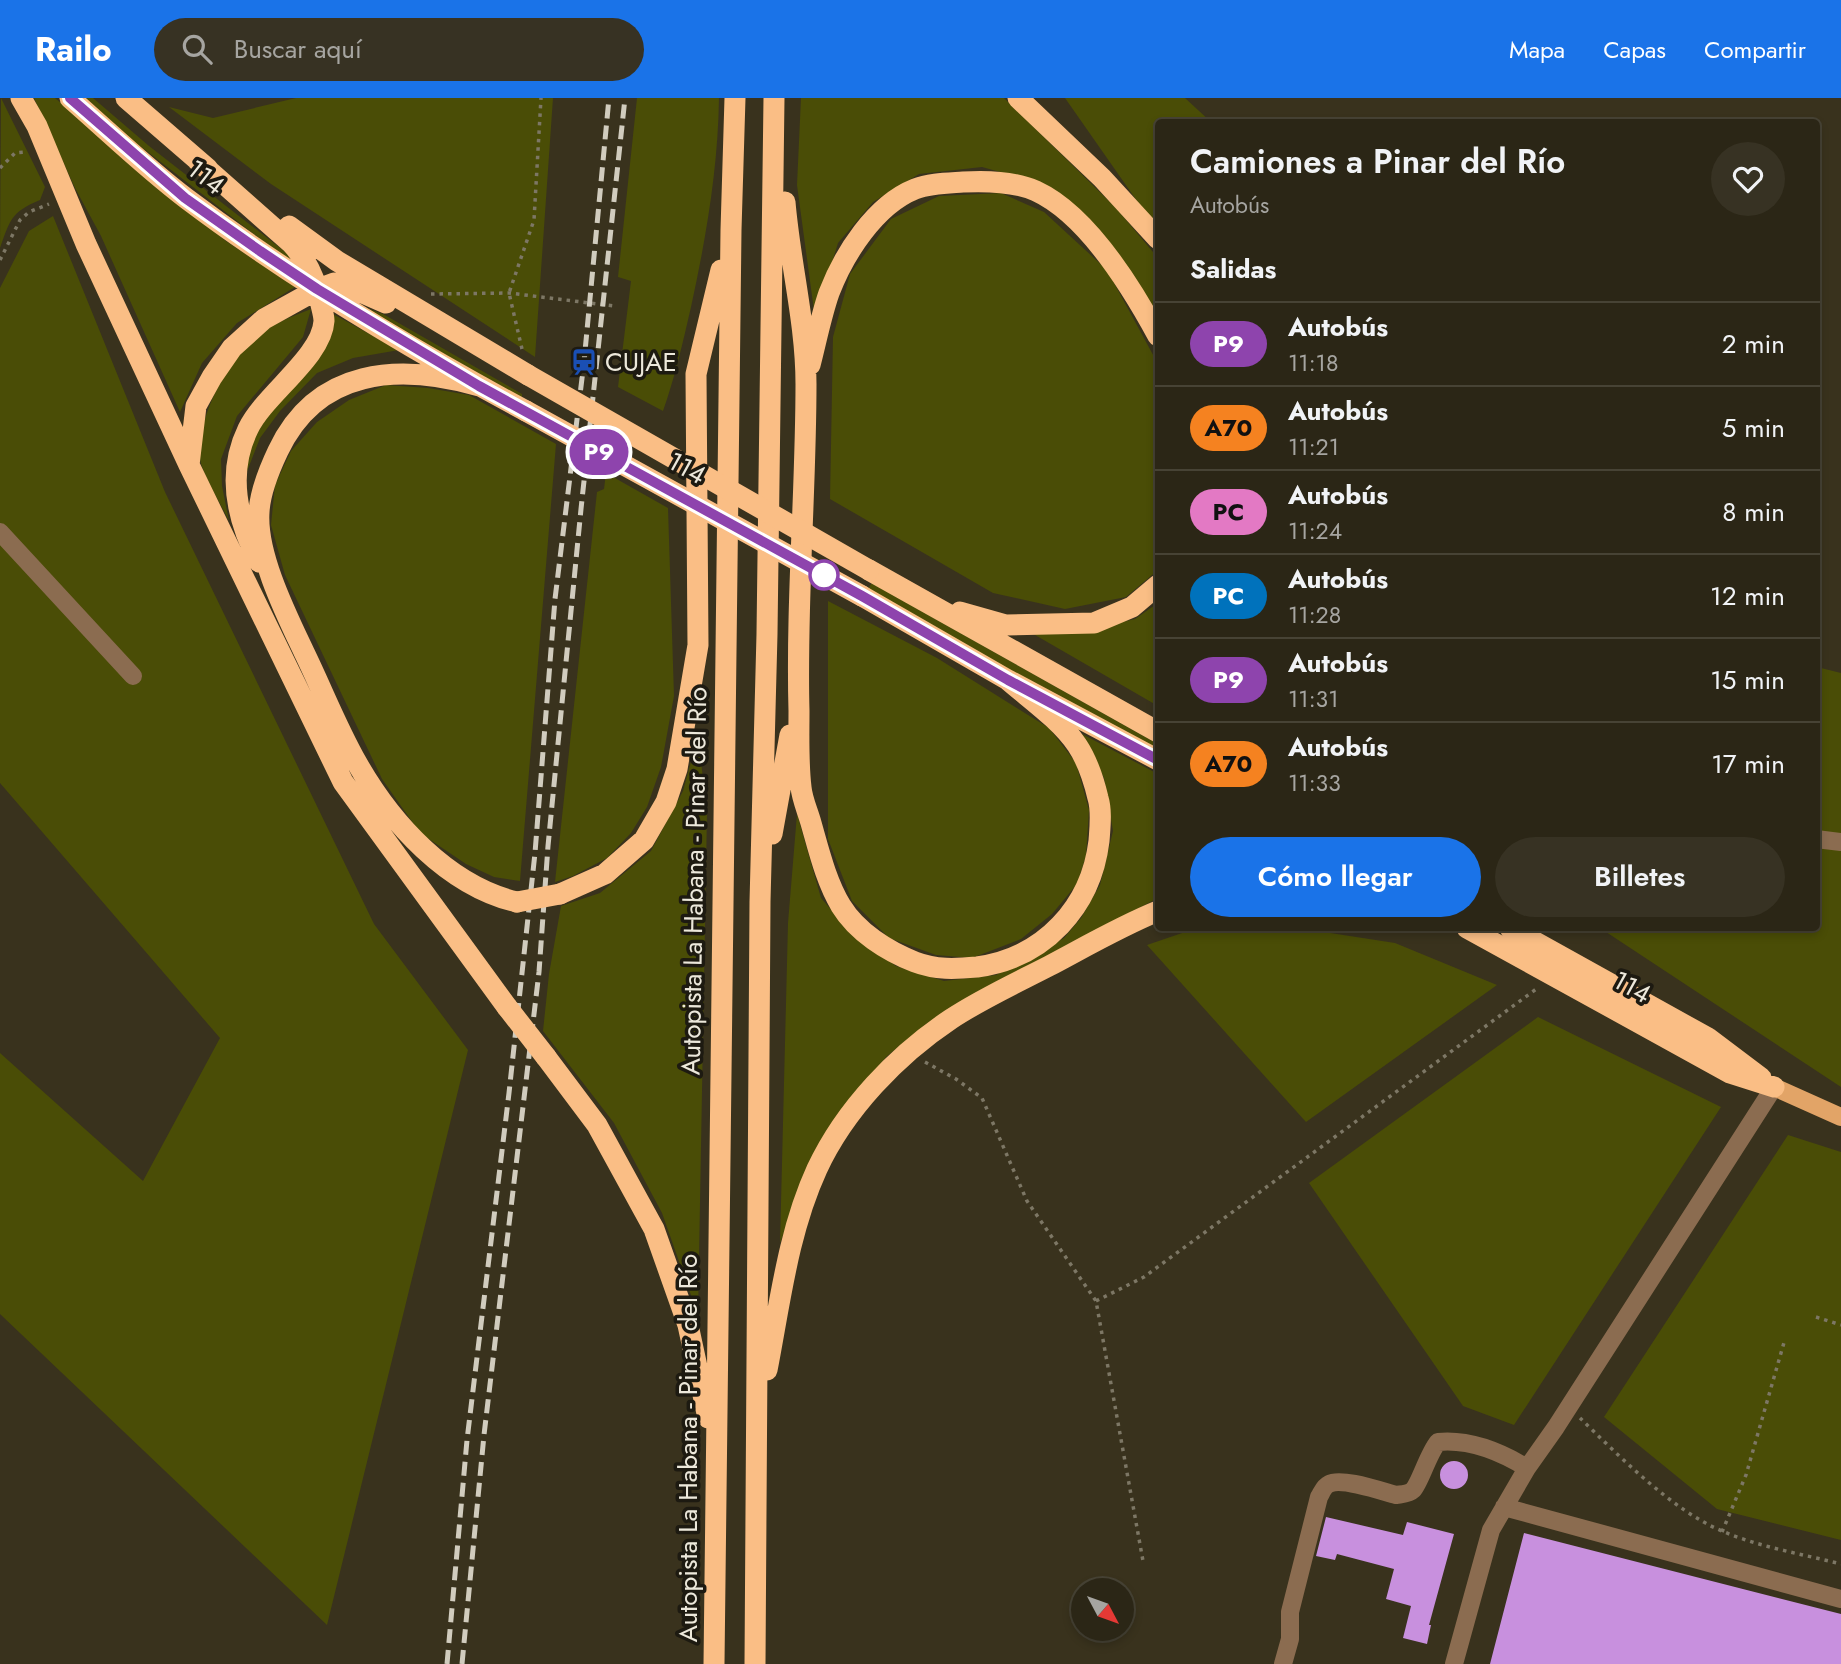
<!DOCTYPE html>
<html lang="es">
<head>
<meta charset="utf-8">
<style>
  body { margin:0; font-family:Jost,sans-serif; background:#373223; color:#f1f3f6; height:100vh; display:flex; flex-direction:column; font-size:26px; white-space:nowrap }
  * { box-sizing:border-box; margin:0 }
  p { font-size:23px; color:#a6a5a1 }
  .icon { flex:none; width:38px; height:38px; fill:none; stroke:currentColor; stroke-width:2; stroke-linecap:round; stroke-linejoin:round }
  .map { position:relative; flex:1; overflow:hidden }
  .drawer { position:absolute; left:1155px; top:21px; width:665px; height:812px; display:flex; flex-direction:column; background:#2b2616; border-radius:7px; box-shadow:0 4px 10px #0003,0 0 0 2px #474335 }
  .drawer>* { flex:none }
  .badge { padding:0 14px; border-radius:23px; font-size:24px; line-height:46px }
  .needle { width:46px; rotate:131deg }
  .buttons { position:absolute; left:1071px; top:1480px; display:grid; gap:14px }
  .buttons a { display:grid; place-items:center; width:63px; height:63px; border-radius:50%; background:#2b2616; box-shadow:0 4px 10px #0003,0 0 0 2px #474335; font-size:35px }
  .map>.badge { position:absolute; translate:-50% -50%; box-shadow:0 0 0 4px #fff }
  h2 { padding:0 35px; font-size:26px; line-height:63px }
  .round { display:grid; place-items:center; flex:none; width:74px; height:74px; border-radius:37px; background:#373223 }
  .head { display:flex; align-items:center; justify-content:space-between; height:119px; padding:0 35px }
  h1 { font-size:33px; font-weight:600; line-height:52px }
  .button { display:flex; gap:14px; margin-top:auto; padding:14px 35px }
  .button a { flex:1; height:80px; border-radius:42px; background:#1a73e8; color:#fff; font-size:28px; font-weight:600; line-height:80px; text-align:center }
  .button a+a { background:#373223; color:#f1f3f6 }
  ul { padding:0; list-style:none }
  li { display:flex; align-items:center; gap:21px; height:84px; padding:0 35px; border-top:2px solid #474335 }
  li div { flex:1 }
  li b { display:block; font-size:26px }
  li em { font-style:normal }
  li .badge { min-width:77px; font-weight:700; text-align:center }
  header { display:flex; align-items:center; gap:42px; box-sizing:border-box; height:98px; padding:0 35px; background:#1a73e8; color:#fff }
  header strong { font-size:33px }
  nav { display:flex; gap:38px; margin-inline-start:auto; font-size:24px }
  .search { width:490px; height:63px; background:#373223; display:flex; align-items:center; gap:18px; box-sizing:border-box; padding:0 24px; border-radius:38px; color:#a6a5a1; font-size:26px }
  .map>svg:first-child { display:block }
  .green { fill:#4a4d06 }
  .building { fill:#c890de }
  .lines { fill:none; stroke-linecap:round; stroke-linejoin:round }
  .path { stroke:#7d7765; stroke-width:3.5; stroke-dasharray:3.5 5; stroke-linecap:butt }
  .minor { stroke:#8b6c50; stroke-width:18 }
  .major { stroke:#e2a467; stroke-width:18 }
  .highway { stroke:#fabe85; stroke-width:21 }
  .rail { stroke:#d1ccbe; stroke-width:5; stroke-dasharray:14 7; stroke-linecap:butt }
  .highway-bridge { stroke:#fabe85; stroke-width:21 }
  .line-casing { stroke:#fff; stroke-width:16 }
  .line { stroke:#8e44ad; stroke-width:10 }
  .stop-dot { fill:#fff; stroke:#8e44ad; stroke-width:3.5 }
  .labels { text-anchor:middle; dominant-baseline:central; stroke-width:7; stroke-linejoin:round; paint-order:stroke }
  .street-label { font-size:26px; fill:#ece8db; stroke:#1d1a11 }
  .poi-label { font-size:26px; fill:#ece8db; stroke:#1d1a11; text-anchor:start }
</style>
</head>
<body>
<header>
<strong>Railo</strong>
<div class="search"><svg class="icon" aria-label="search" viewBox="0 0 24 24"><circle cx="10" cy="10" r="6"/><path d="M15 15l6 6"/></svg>Buscar aquí</div>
<nav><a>Mapa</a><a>Capas</a><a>Compartir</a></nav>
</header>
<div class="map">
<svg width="1841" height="1566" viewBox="0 0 1841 1566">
  <rect width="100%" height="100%" fill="#39321d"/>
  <path class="green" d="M 1,0 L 45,89 L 40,102 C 11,114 10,122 0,150 Z
    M 34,0 L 55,0 L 226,143 L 295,189 L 237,225 L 202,265 L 180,314 L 101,138 L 75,90 Z
    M 86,0 L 93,0 L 149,48 L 288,156 L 294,167 L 131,41 Z
    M 296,0 L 553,0 L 535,259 L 271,86 L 169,9 L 213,20 Z
    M 637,0 L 719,0 C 718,71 706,140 691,209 C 683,244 675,279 663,313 L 618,289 L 631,183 L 618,179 Z
    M 801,0 L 1004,0 L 1116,110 L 1158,160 L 1158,221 L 1040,85 L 982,69 L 919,76 L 873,104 L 838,145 L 815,220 L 797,87 Z
    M 1065,0 L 1185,0 L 1211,24 L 1158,24 L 1158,133 Z
    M 1001,95 L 1044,114 L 1107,172 L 1158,266 L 1158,472 L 1126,499 L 1065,511 L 993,495 L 830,401 L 833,239 L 850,176 L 891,121 L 939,98 Z
    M 53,118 L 165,394 L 374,826 L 468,952 L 327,1527 L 0,1216 L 0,955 L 143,1083 L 220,940 L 0,685 L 0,190 L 29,133 Z
    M 358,207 L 383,216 L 522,296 L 522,300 Z
    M 311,211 L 303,239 L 237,318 L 221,361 L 222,388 L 229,423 C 223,410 200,372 200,360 C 197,320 225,267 254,241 C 270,226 291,219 311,211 Z
    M 333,216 L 399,252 L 353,260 L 317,275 L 280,313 L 260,340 L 244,381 L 248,349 Z
    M 386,287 L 428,290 L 469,297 L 556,346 L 520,783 L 494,779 L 466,766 L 420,735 L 382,681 L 285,477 L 271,427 L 275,387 L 291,353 L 317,324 L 349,302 Z
    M 606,375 L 668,410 L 674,598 L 661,669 L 647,709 L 631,735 L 607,760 L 573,778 L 555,784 L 597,394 L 604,391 Z
    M 874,482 L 934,520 L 1158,646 L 1158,656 L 867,492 Z
    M 828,503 L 937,560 L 1049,630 L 1076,665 L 1089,712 L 1086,758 L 1077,786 L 1052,816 L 1021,841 L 972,860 L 936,857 L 889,840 L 852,803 L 828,741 Z
    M 1158,505 L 1158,608 L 1023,530 L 1079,534 L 1135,521 Z
    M 1817,569 L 1841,575 L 1841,989 L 1600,830 L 1816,830 Z
    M 1082,636 L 1158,676 L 1158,800 L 981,893 L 926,926 L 886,959 L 842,1016 L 807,1077 L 780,1145 L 788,825 L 797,716 L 821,800 L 854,838 L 896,868 L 944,883 L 996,877 L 1064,840 L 1081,820 L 1100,787 L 1113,733 L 1104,680 Z
    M 698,638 L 707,714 L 698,1217 L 662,1115 L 614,1025 L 543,933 L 549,876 L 561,808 L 600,795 L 651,753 L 683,693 Z
    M 1236,830 L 1298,830 L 1395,845 L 1497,887 L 1306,1024 L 1147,847 L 1188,833 Z
    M 1538,919 L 1721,1009 L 1514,1327 L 1463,1308 L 1309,1085 Z
    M 1788,1037 L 1841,1054 L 1841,1442 L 1717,1411 L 1604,1319 Z"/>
  <path class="building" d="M1440 1377a14 14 0 1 1 28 0a14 14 0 1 1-28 0Z
    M 1326,1419 L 1403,1437 L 1407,1424 L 1454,1436 L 1429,1527 L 1431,1527 L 1427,1546 L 1403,1540 L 1411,1508 L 1386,1501 L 1394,1471 L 1337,1456 L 1335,1462 L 1316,1458 Z
    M 1524,1435 L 1841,1516 L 1841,1566 L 1490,1566 Z"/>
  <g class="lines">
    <path class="path" d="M 0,70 L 15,55 L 26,54
      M 0,162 L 20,122 L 29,114 L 49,106
      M 431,196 L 509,195 L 614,208
      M 522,251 L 509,195 L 534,122 L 541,0
      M 925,964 L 956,981 L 982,1000 L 1027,1103 L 1096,1203 L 1143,1463
      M 1096,1203 L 1144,1179 L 1539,889
      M 1816,1219 L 1841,1227
      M 1580,1320 C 1618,1357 1673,1413 1722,1433 C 1759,1449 1802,1456 1841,1466
      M 1722,1434 L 1746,1377 L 1785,1241"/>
    <path class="minor" d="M 0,434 L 133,578
      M 1816,741 L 1841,744
      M 1504,1409 L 1841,1501
      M 1283,1566 L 1290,1541 L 1290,1514 L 1319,1399 C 1322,1394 1324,1388 1329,1386 C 1341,1379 1381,1393 1396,1397 C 1402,1396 1409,1396 1413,1392 C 1420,1385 1428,1356 1438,1344 C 1469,1341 1501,1354 1527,1370
      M 1454,1566 L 1491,1432 L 1527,1370 L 1556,1329 L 1774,989"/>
    <path class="major" d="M 1774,989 L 1841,1019"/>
    <path class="highway" d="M 21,0 L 37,28 L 86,146 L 189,367 L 343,684 L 507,909
      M 70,0 C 109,34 146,70 187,101 C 293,181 409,250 526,313
      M 126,0 L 208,71
      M 1018,0 L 1102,80 L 1158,141
      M 197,62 L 292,146 C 307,162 315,180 320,202 C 321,208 324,217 324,223 C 322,259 264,297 248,331 C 226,376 237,422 259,464
      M 785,104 C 790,165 806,225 806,286 C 806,395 796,504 799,613 C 799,638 798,664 801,689 C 802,701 808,714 811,725 C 819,753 826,783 841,808 C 857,834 887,853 915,864 C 936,872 955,871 977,869 C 1044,860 1091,809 1099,743 C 1100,729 1102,713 1098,700 C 1094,683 1087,662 1077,647 C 1060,622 1031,602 1008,582
      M 289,128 L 337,163 L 528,277
      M 810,267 C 816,244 821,218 829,195 C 844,156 875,107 915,91 C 930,85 947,85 963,84 C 986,83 1014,83 1036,93 C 1088,117 1132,190 1158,238
      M 479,288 C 399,265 317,270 278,353 C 269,372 260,394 259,414 C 256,456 286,516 304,554 C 322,591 337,630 357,665 C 391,725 448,788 517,804
      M 189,367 L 196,308 L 212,279 L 232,250 L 264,221 L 318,191 L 334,185 L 347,188 L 386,205
      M 869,472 L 1158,634
      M 862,498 L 1008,582 L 1158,662
      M 960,514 L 1006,527 L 1094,525 L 1132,509 L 1158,487
      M 772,736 L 790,637
      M 560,796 L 605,776 L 644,742 L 666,704 L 677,671 L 698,547 L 696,276 L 721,172
      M 1467,830 L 1730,975 L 1774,989
      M 1510,830 L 1708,940 L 1761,980
      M 546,959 L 597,1027 L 654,1131 L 688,1227 L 708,1320
      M 767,1272 C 780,1205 788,1134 817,1071 C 845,1011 897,957 951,921 C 981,901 1016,885 1049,868 C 1085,849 1121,828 1158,813
      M 714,1566 L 731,132 L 735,0
      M 755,1566 L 760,804 L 767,536 L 774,0"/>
    <path class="rail" d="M 447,1566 L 467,1342 L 509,995 L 535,755 L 555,501 L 584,264 L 609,0
      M 462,1566 L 484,1337 L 539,874 L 548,748 L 581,411 L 625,0"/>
    <path class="highway-bridge" d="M 528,277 L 869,472
      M 526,313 L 862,498
      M 517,804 L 560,796
      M 507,909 L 546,959"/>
  </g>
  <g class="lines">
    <defs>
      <path id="line" d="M 70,0 L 185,100 L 260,153 L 317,191 L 479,288 L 862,498 L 1008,582 L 1158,662"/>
    </defs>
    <use href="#line" class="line-casing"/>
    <use href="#line" class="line"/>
  </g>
  <defs>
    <symbol id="station-bare" viewBox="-9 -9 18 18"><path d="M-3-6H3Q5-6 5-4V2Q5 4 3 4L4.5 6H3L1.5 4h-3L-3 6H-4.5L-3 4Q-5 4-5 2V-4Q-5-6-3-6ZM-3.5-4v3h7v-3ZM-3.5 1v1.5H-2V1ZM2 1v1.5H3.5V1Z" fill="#1a4fb4" stroke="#1d1a11" stroke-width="2.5" paint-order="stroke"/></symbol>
  </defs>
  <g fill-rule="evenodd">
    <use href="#station-bare" x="565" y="245" width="38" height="38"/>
  </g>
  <circle class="stop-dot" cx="824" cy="477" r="14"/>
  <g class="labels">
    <g class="street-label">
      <text transform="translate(206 79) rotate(38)">114</text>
      <text transform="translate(687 370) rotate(29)">114</text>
      <text transform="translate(694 783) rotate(-89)">Autopista La Habana - Pinar del Río</text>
      <text transform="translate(1632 889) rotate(29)">114</text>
      <text transform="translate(688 1350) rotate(-90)">Autopista La Habana - Pinar del Río</text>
    </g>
    <g class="poi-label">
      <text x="605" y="264">CUJAE</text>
    </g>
  </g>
</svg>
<div class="buttons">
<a><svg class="needle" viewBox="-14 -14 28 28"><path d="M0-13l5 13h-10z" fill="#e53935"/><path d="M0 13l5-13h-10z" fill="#a6a5a1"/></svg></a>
</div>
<b class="badge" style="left:599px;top:354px;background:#8e44ad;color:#fff">P9</b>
<section class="drawer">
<div class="head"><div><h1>Camiones a Pinar del Río</h1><p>Autobús</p></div><a class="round"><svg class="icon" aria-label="heart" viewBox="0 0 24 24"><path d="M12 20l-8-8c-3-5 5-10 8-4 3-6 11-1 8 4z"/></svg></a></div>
<h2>Salidas</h2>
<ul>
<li><span class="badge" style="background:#8e44ad;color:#fff">P9</span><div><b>Autobús</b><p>11:18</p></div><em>2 min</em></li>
<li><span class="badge" style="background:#f58220;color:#111">A70</span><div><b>Autobús</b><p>11:21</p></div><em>5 min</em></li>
<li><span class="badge" style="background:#e379c4;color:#111">PC</span><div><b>Autobús</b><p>11:24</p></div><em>8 min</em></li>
<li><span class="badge" style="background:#0072bc;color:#fff">PC</span><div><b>Autobús</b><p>11:28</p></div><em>12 min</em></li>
<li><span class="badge" style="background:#8e44ad;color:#fff">P9</span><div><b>Autobús</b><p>11:31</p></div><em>15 min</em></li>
<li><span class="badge" style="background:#f58220;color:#111">A70</span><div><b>Autobús</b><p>11:33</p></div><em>17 min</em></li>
</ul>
<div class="button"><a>Cómo llegar</a><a>Billetes</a></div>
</section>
</div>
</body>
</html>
